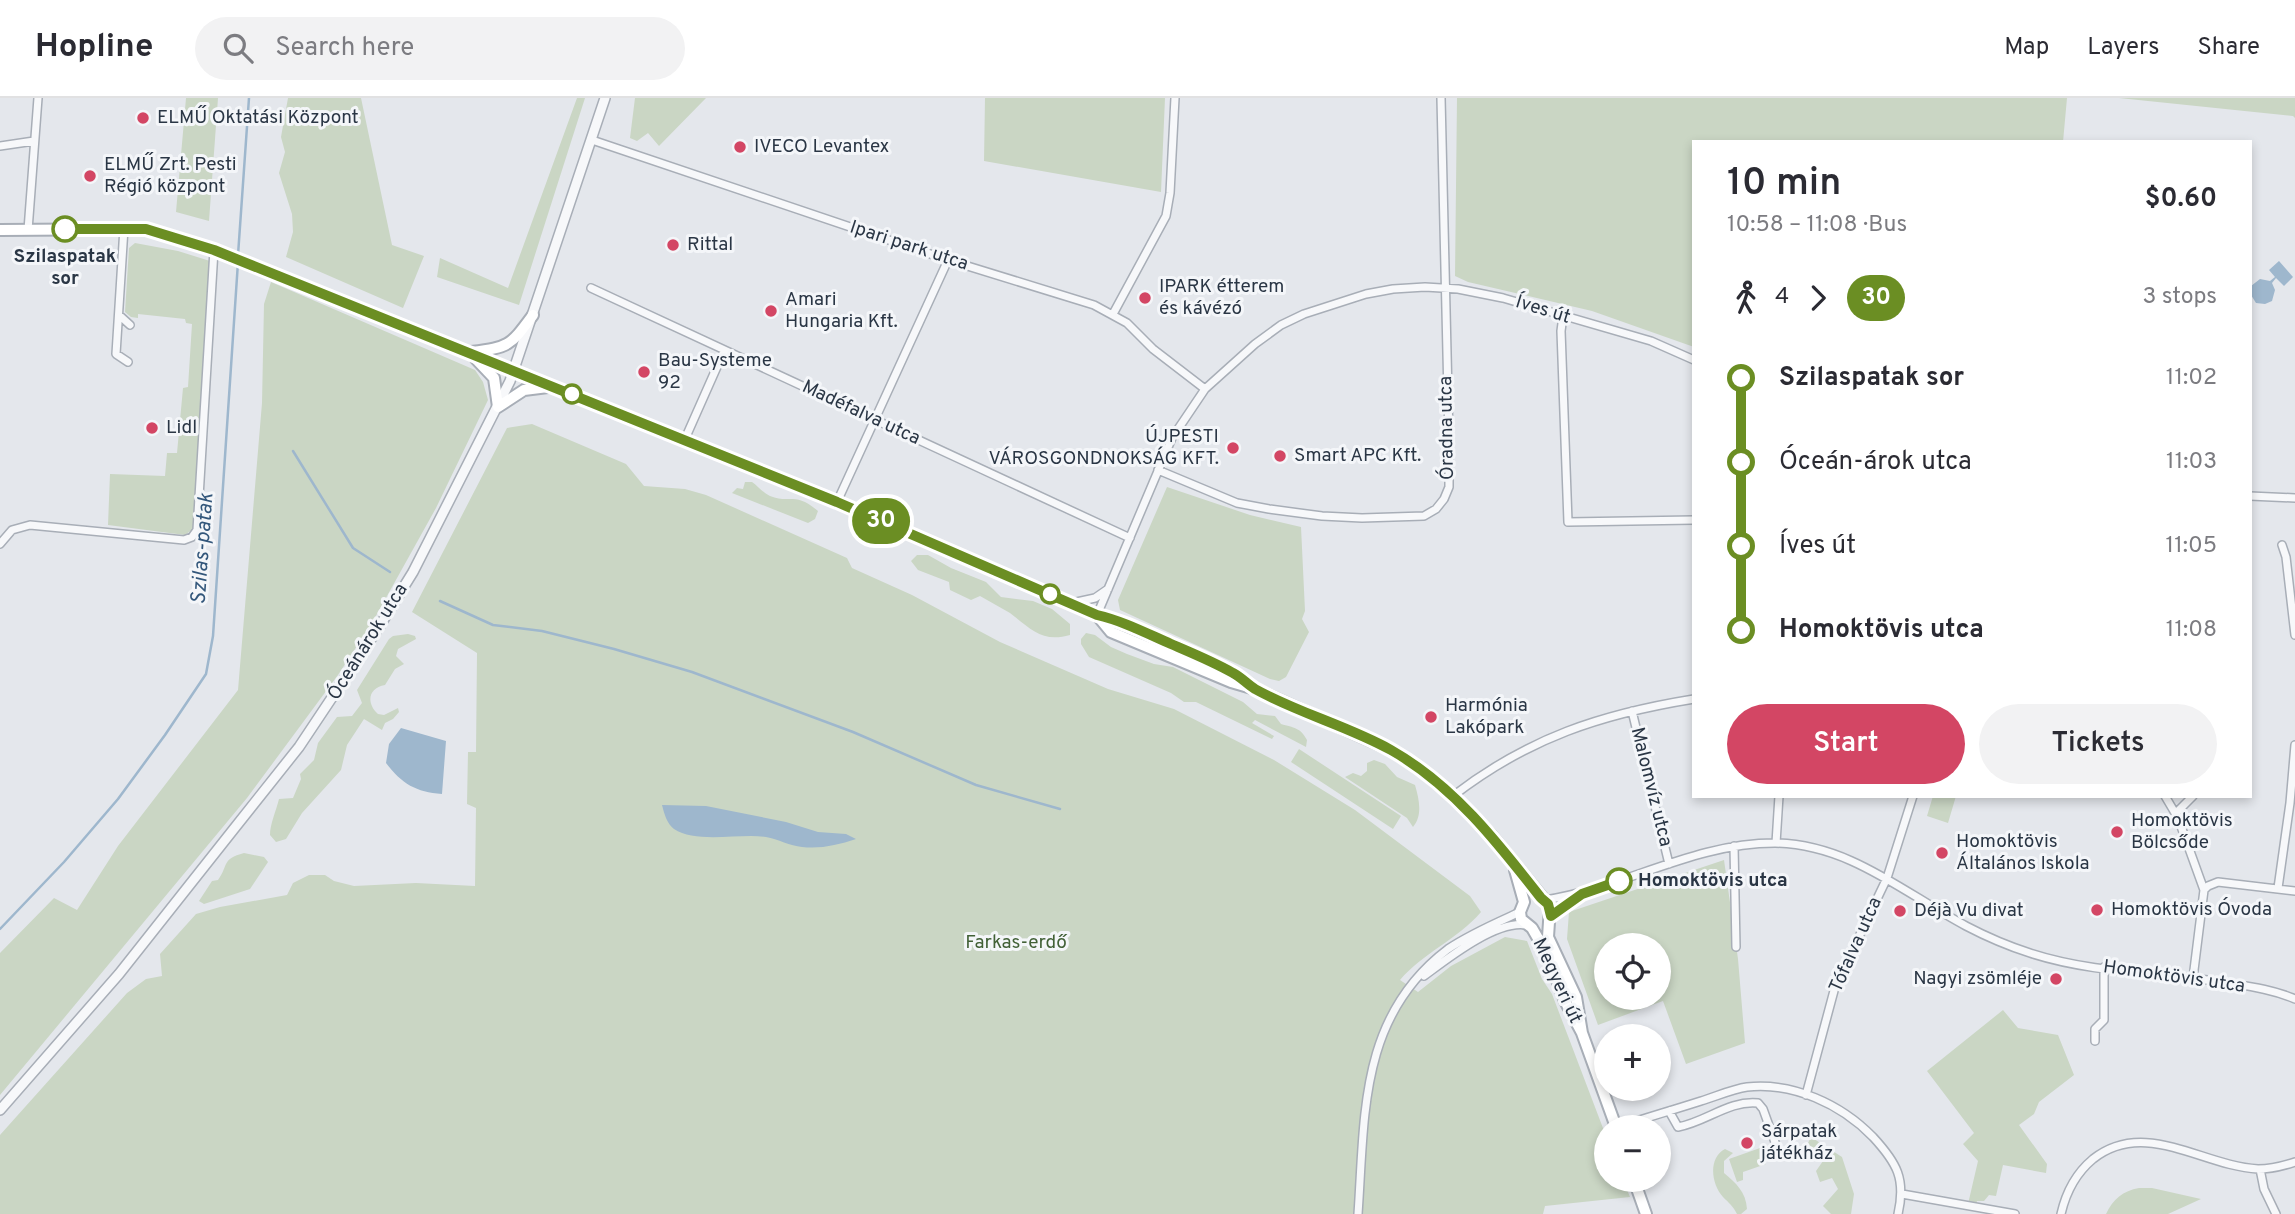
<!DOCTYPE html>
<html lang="en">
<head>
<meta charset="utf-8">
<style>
  body { margin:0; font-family:Overpass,sans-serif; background:#f2f2f3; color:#2b2b33; height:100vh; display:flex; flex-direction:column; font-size:26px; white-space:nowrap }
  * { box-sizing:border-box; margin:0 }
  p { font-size:23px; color:#7c7c81 }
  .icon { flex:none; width:38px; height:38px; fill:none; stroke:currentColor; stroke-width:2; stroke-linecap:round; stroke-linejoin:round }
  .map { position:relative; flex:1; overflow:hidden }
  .panel { position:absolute; left:1692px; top:42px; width:560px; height:658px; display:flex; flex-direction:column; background:#fff; border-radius:0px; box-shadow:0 4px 10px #0003 }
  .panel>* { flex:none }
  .badge { padding:0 14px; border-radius:23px; font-size:24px; line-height:46px }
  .buttons { position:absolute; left:1594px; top:835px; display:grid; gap:14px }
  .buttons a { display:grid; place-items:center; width:77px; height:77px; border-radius:50%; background:#fff; box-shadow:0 4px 10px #0003; font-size:35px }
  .map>.badge { position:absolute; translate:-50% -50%; box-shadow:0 0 0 4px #fff }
  .legs { display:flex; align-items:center; gap:10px; height:77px; padding:0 35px; font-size:23px }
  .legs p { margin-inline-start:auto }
  .headline { display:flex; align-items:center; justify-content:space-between; height:119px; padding:0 35px }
  h1 { font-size:38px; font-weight:600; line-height:52px }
  .cta { display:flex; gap:14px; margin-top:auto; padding:14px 35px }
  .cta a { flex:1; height:80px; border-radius:42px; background:#d34664; color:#fff; font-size:28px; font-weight:600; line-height:80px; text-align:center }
  .cta a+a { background:#f2f2f3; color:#2b2b33 }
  ul { padding:0 35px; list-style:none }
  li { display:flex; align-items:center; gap:24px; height:84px; font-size:26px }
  li i { display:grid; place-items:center; width:10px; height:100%; margin:0 9px; background:currentColor }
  li i::after { content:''; width:18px; height:18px; margin:-9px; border:5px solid; border-radius:50%; background:#fff }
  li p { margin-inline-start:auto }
  li:first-child i { background:linear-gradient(#0000 50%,currentColor 0) }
  li:last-child i { background:linear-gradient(currentColor 50%,#0000 0) }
  header { display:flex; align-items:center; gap:42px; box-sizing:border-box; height:98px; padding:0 35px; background:#fff; border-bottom:2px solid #e1e1e2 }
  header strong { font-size:33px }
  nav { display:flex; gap:38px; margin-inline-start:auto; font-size:24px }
  .search { width:490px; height:63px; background:#f2f2f3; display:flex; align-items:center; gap:18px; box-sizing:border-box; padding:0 24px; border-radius:38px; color:#7c7c81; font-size:26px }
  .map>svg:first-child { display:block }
  .green { fill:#cad6c4; fill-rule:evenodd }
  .water { fill:#9eb7cd }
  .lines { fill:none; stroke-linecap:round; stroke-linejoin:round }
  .stream { stroke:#9eb7cd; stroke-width:2.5 }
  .minor-casing { stroke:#a8aeb7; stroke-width:10 }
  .tertiary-casing { stroke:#a8aeb7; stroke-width:12 }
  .secondary-casing { stroke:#a8aeb7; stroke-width:14 }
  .minor { stroke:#f7f8fa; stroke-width:7 }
  .tertiary { stroke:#f7f8fa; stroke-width:9 }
  .secondary { stroke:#fff; stroke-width:10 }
  .line-1-casing { stroke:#fff; stroke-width:16 }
  .line-1 { stroke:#6b8e23; stroke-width:10 }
  .poi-dot { fill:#d34664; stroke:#f4f6f9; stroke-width:2.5 }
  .stop-1-dot { fill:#fff; stroke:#6b8e23; stroke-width:3.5 }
  .labels { text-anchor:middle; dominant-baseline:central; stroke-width:6; stroke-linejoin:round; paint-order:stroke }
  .poi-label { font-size:19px; fill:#2a3645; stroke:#f4f6f9; text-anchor:start }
  .street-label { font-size:19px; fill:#2a3645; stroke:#f4f6f9 }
  .stop-label { font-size:19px; font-weight:bold; fill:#2a3645; stroke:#f4f6f9 }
  .park-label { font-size:19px; fill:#426137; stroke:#f4f6f9 }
  .water-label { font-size:21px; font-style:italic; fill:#33577b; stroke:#f4f6f9 }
</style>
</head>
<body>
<header>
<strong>Hopline</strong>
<div class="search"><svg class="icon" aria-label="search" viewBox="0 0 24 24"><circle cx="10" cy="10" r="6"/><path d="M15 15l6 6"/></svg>Search here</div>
<nav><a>Map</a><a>Layers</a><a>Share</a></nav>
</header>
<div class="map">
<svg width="2295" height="1116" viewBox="0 0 2295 1116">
  <rect width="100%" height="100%" fill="#e4e7ec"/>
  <path class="green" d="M 186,0 L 218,0 L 209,123 L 176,114 Z
    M 288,0 L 361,0 L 392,147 L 424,158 L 403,210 L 286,159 L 293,134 L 292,116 L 279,75 L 285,54 L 281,39 Z
    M 577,0 L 585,0 L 519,207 L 437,179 L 440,160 L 508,190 Z
    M 635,0 L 706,0 L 659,48 L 648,35 L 637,43 L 630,40 Z
    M 985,0 L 1165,0 L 1161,94 L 984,63 Z
    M 1457,0 L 2067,0 L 2063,44 L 1694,44 L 1694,249 L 1592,213 L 1468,184 L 1455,178 Z
    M 2119,0 L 2295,0 L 2295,20 L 2293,18 Z
    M 135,145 L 178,153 L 210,163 L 193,431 L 185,437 L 108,427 L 110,376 L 165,378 L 167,355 L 177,355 L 183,290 L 188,289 L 192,226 L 186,225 L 185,221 L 138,216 L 138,220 L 131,219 L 125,214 L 129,150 Z
    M 271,184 L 475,272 L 483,284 L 488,302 L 436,410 L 372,525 L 338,577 L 247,700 L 0,997 L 0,855 L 54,800 L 77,812 L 118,748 L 238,592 L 262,305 L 264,206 Z
    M 532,326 L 626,366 L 644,388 L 685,391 L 706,397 L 847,460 L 852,470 L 912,497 L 1000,544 L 1108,591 L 1174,611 L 1274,662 L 1355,712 L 1470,798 L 1481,814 C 1458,841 1423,855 1400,882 L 1418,894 L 1451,868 L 1505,839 L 1527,843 L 1542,881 L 1552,896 L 1606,1038 L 1606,1082 L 1623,1082 L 1630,1099 L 1545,1108 L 1543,1116 L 0,1116 L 0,1037 L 127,895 L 146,881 L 162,878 L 160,856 L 196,816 L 220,809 L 287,797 L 293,785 L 309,777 L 325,777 L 334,783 L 354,788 L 416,785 L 475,788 L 476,710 L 467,706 L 468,654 L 476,654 L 477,555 L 412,514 L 507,330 Z
    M 745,384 L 752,384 C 758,388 763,395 770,398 C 789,406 795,393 818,413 L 815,421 L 808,425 L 732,395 L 737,390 L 743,391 Z
    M 1167,389 L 1250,417 L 1301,429 L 1305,513 L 1302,521 L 1309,534 L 1286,579 L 1279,583 L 1270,581 L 1120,512 L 1118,502 Z
    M 917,457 L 928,457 L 951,470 L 986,484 L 1001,499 L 1033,503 L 1052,511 L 1070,526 L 1070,537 C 1042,545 1031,531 1010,515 C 1000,509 990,504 980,498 L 971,502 L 950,492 L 949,484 L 918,472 L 911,463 Z
    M 1086,535 L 1095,537 L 1111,549 L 1127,556 L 1154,566 L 1173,569 L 1243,604 L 1257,616 L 1275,618 L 1281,626 C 1294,630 1300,629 1307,642 L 1306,649 L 1255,622 L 1252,625 L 1274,638 L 1272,641 L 1196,604 L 1184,604 L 1171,595 L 1089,559 L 1081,546 L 1081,541 Z
    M 408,536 L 415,538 L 416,541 L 398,551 L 396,558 L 404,566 L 395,571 L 385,587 C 368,590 366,605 378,616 L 384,617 L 398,610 L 399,614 L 393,621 L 385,625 L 382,632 L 364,621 L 347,647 L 341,672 L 302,715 L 286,741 L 276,744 L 270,737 C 270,726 276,713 279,701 L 293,700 L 301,681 L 300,676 L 314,662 L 318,645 L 337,619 L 352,618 L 362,605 L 357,592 L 389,541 L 393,538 Z
    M 1299,651 L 1401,718 L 1393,731 L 1291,664 Z
    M 1374,662 L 1385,666 L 1397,679 L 1415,687 C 1419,701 1423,717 1413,729 L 1407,720 L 1345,679 L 1353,675 L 1361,678 L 1367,673 L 1367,665 Z
    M 1933,698 L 1956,698 L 1948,725 L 1927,718 Z
    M 244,755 L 264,759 L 268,764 L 250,791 L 204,806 L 199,803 L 212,783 L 218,782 C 229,767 221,761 244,755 Z
    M 1724,762 L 1738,861 L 1745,945 L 1686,966 L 1663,903 L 1598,927 L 1567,841 L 1569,814 ZM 1606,847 L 1659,847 L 1659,900 L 1606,900 Z
    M 2003,912 L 2018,930 L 2058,937 L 2074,977 L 2039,1004 L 2034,1016 L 2019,1027 L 2047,1066 L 2046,1075 L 2003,1067 L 1996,1098 L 1989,1097 L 1984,1103 L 1977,1103 L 1976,1108 L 1968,1106 L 1978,1063 L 1963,1046 L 1974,1035 L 1927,973 Z
    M 1811,1039 L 1842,1059 L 1854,1096 L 1851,1116 L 1831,1116 L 1823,1108 L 1838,1091 L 1832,1080 L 1820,1084 L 1816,1073 L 1823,1063 L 1808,1045 Z
    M 1760,1050 L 1766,1066 L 1743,1074 L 1743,1082 L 1737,1084 L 1729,1061 Z
    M 1725,1051 L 1733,1055 L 1724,1063 L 1724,1075 C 1736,1085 1746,1094 1747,1111 L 1741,1116 L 1737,1116 C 1733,1108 1729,1105 1723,1099 C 1711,1086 1708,1060 1725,1051 Z
    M 2139,1090 L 2152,1090 L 2201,1101 L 2168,1116 L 2106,1116 C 2113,1101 2123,1093 2139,1090 Z"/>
  <path class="water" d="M 2279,163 L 2293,179 L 2284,188 L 2276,180 L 2272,185 L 2275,192 L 2272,203 L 2265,206 L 2256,205 L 2251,197 L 2251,188 L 2260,181 L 2270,183 L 2275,179 L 2269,172 Z
    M 401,630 L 446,643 L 442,696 C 416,694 402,686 386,665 L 389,646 Z
    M 662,707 L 706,708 L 786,724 L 818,734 L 846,736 L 856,741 C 838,747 821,751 802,749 C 790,748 778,741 766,739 C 740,735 696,746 674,731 C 667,726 664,715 662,707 Z"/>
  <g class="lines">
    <path class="stream" d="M 238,157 L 249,0
      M 293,353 L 353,450 L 390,474
      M 440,503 L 493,527 L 542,533 L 614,551 L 692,574 L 853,634 L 976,687 L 1060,711
      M 0,831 L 64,764 L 118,701 L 165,637 L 206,576 L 213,538 L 238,164"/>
    <defs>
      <path id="minor" d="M 592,42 L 948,162 L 1094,207 L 1127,225 L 1153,251 L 1205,291
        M 0,48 L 34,43
        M 124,130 L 116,256 L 128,264
        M 28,132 L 38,0
        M 591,190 L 1130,440
        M 1113,216 L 1166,118 L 1170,95 L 1175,0
        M 119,217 L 130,227
        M 1563,218 L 1561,233 L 1568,424 L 1694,422
        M 685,341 L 724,253
        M 1158,372 L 1237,405 L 1269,411 L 1322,418 L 1362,420 L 1424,418 L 1436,411 L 1444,401 L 1449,389 L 1449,340 L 1441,0
        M 2250,398 L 2295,400
        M 837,404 L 948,162
        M 0,446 L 12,432 L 30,427 L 184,442 L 192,439 L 197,432 L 214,152
        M 2282,447 L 2286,459 L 2295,537
        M 1072,505 L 1095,500 L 1108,491
        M 1097,517 L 1172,340 L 1205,291 L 1255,246 L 1281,227 L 1304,216 L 1366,196 L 1393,191 L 1425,189 L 1458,191 L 1503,200 L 1651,243 L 1694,262
        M 1632,613 L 1669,766
        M 1453,698 C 1528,640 1601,616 1694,601
        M 2165,698 L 2178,720 L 2204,792 L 2193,880
        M 2176,715 L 2193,698
        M 1776,745 L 1779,698
        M 1734,748 L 1736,849
        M 2278,790 L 2290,705 L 2295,647
        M 2204,792 L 2208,788 L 2218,784 L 2295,793
        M 1545,802 C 1624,790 1693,745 1775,745 C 1849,746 1904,795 1966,828 C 1987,839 2008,848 2030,855 C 2091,875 2160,875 2223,884 C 2247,888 2272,891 2295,901
        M 1551,818 L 1576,800
        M 1424,878 C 1447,861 1496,822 1526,827
        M 2095,943 L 2095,931 L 2104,922 L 2104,869
        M 1806,997 L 1835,889 L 1887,780 L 1913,698
        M 1669,1013 L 1678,1029 C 1706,1024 1729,1002 1758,1005 L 1763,1011 L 1780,1058
        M 1618,1029 C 1645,1020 1673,1012 1701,1003 C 1715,999 1732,991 1747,989 C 1793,984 1841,1006 1873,1039 C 1897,1065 1906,1081 1898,1116
        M 2260,1071 L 2264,1091 L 2276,1116
        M 1902,1096 L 2015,1116
        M 1358,1116 C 1365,1017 1359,918 1448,851 C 1470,836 1496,825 1520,814
        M 2061,1116 C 2066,1094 2075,1076 2093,1061 C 2145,1020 2202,1068 2258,1071 C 2271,1071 2283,1068 2295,1064"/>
      <path id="tertiary" d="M 0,1012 L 119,876 L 233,732 L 299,649 L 379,529 L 413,474 L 510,283 L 605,0"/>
      <path id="secondary" d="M 0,132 L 146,131 L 214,152 L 837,404 L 1097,517 C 1122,523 1144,534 1168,545 C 1198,558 1228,571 1255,591
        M 471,254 C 510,249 510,248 533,217
        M 476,261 L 494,280 L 498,309 L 524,292 L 548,289
        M 1097,517 L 1111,534 L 1231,584 L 1255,591 L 1391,652 L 1416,668 L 1453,698 L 1492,738 L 1550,809 L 1548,839 L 1576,899 L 1582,935
        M 1515,772 L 1524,804 L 1520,814 L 1521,821 L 1532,830 L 1547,856 L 1565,903 L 1582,935 L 1616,1029
        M 1634,1082 L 1646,1116"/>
    </defs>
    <use href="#minor" class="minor-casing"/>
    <use href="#tertiary" class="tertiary-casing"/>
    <use href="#secondary" class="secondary-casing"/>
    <use href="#minor" class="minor"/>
    <use href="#tertiary" class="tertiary"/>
    <use href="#secondary" class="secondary"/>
  </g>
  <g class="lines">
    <defs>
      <path id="line-1" d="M 65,131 L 146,131 L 214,152 L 837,404 L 1097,517 C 1123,523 1146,535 1171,546 C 1192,555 1214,564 1233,575 C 1241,579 1247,586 1255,591 C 1298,615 1348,628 1391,652 C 1453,687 1498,745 1541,800 L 1548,806 L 1551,818 L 1582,796 L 1619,783"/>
    </defs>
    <use href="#line-1" class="line-1-casing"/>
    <use href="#line-1" class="line-1"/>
  </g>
  <g class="poi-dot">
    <circle cx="143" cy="20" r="7"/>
    <circle cx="740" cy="49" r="7"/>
    <circle cx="90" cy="78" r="7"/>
    <circle cx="673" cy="147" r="7"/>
    <circle cx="1145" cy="200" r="7"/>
    <circle cx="771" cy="213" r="7"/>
    <circle cx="644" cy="274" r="7"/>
    <circle cx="152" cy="330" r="7"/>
    <circle cx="1233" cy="350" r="7"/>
    <circle cx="1280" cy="358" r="7"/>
    <circle cx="1431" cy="619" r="7"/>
    <circle cx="2117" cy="734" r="7"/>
    <circle cx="1942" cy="755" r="7"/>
    <circle cx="2097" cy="812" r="7"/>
    <circle cx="1900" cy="813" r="7"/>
    <circle cx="2056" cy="881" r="7"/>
    <circle cx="1747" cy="1045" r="7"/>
  </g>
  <g class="stop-1-dot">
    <circle cx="65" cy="131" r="12"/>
    <circle cx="572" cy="296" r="9"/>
    <circle cx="1050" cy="496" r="9"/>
    <circle cx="1619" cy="783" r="12"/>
  </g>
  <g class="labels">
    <g class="poi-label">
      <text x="157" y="20">ELMŰ Oktatási Központ</text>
      <text x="754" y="49">IVECO Levantex</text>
      <text x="104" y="67">ELMŰ Zrt. Pesti<tspan x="104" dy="22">Régió központ</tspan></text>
      <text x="687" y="147">Rittal</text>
      <text x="1159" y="189">IPARK étterem<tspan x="1159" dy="22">és kávézó</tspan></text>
      <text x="785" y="202">Amari<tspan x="785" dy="22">Hungaria Kft.</tspan></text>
      <text x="658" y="263">Bau-Systeme<tspan x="658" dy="22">92</tspan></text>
      <text x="166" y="330">Lidl</text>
      <text x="1219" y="339" text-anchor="end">ÚJPESTI<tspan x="1219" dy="22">VÁROSGONDNOKSÁG KFT.</tspan></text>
      <text x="1294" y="358">Smart APC Kft.</text>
      <text x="1445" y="608">Harmónia<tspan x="1445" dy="22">Lakópark</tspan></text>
      <text x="2131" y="723">Homoktövis<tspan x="2131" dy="22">Bölcsőde</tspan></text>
      <text x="1956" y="744">Homoktövis<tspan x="1956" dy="22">Általános Iskola</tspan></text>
      <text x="2111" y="812">Homoktövis Óvoda</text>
      <text x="1914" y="813">Déjà Vu divat</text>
      <text x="2042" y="881" text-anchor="end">Nagyi zsömléje</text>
      <text x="1761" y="1034">Sárpatak<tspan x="1761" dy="22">játékház</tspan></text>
    </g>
    <g class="street-label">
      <text transform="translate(909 148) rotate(18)">Ipari park utca</text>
      <text transform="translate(1543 212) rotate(17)">Íves út</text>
      <text transform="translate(861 315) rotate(25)">Madéfalva utca</text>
      <text transform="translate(1447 330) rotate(-91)">Óradna utca</text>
      <text transform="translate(368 544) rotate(-58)">Óceánárok utca</text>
      <text transform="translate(1651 689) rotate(76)">Malomvíz utca</text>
      <text transform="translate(1856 847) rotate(-66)">Tófalva utca</text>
      <text transform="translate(2174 879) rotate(8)">Homoktövis utca</text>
      <text transform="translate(1557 883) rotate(65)">Megyeri út</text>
    </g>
    <g class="stop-label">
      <text x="65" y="159">Szilaspatak<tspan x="65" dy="22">sor</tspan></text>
      <text x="1638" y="783" text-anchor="start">Homoktövis utca</text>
    </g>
    <g class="park-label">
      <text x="1016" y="845">Farkas-erdő</text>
    </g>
    <g class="water-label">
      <text transform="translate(203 451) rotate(-86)">Szilas-patak</text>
    </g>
  </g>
</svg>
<div class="buttons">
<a><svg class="icon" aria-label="locate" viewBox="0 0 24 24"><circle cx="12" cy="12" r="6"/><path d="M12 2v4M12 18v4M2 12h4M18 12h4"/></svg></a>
<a>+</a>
<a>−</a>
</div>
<b class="badge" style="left:881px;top:423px;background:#6b8e23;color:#fff">30</b>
<section class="panel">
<div class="headline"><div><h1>10 min</h1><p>10:58 – 11:08 · Bus</p></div><b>$0.60</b></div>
<div class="legs"><svg class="icon" aria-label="walk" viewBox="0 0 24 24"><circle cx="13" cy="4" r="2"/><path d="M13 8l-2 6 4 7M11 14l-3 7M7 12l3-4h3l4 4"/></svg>4<svg class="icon" aria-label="forward" viewBox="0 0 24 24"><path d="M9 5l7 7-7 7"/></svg><b class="badge" style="background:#6b8e23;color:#fff">30</b><p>3 stops</p></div>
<ul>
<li><i style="color:#6b8e23"></i><b>Szilaspatak sor</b><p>11:02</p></li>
<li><i style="color:#6b8e23"></i><span>Óceán-árok utca</span><p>11:03</p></li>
<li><i style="color:#6b8e23"></i><span>Íves út</span><p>11:05</p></li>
<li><i style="color:#6b8e23"></i><b>Homoktövis utca</b><p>11:08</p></li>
</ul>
<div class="cta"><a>Start</a><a>Tickets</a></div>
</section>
</div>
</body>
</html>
